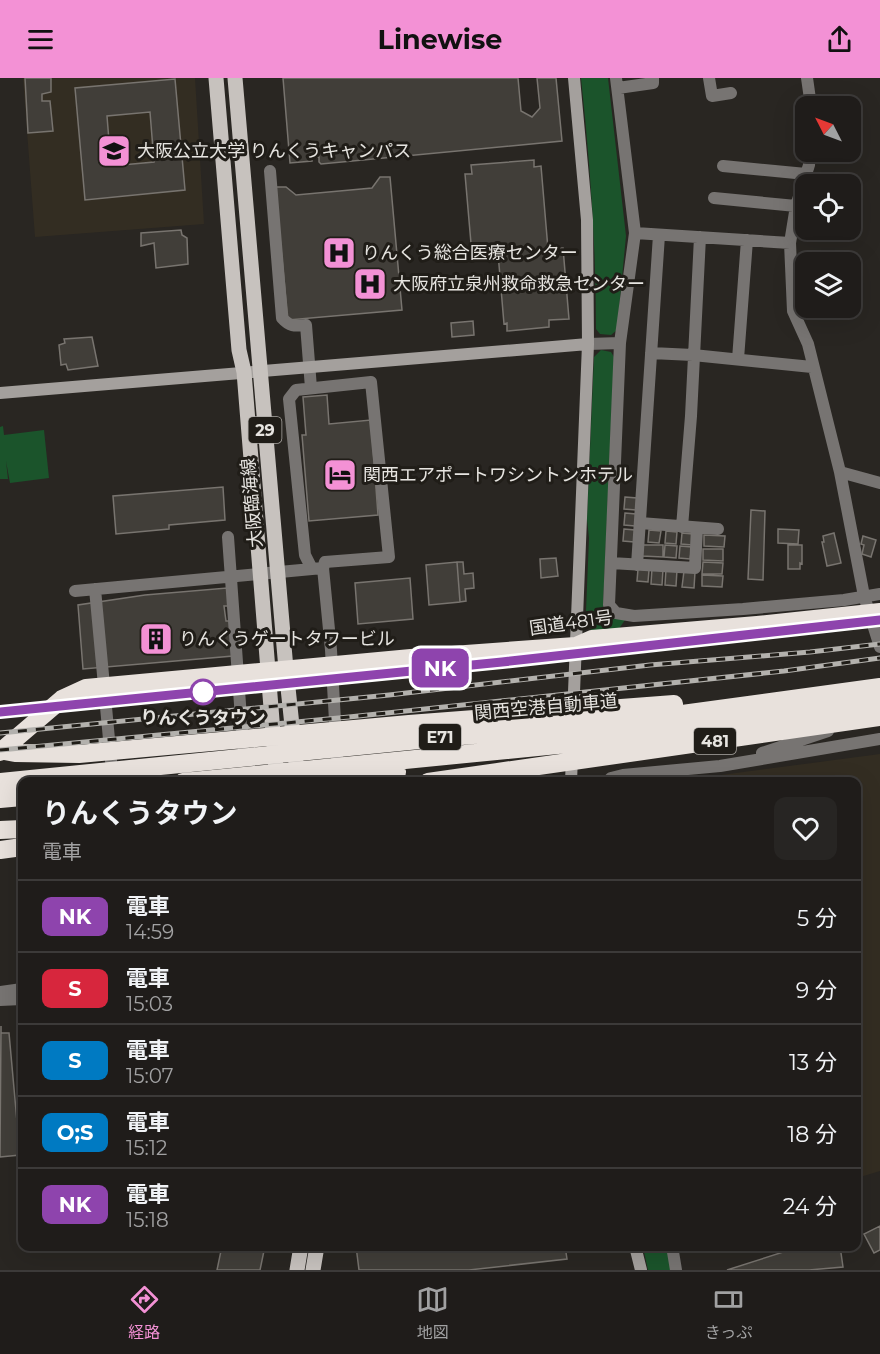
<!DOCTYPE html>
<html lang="ja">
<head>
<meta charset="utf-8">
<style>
  body { margin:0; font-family:Montserrat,"Noto Sans JP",sans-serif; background:#272523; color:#f1f3f6; height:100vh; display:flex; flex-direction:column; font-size:22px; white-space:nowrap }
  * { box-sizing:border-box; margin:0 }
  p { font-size:20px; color:#a1a1a2 }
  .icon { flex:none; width:33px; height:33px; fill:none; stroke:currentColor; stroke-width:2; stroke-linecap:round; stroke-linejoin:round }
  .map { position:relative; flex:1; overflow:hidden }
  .details { position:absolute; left:18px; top:699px; width:843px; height:474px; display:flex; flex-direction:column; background:#1f1c1a; border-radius:12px; box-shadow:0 6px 24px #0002,0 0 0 2px #3c3a39 }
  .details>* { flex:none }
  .badge { padding:0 12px; border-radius:9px; font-size:21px; line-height:39px }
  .needle { width:39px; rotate:312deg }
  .buttons { position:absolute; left:795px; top:18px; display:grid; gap:12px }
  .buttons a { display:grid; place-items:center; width:66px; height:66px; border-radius:12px; background:#1f1c1a; box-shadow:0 6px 24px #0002,0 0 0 2px #3c3a39; font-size:30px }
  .map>.badge { position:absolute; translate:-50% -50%; box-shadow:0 0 0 3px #fff }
  .round { display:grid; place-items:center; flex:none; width:63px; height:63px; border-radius:12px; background:#272523 }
  .head { display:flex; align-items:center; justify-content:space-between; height:102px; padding:0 24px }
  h1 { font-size:28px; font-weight:700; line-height:45px }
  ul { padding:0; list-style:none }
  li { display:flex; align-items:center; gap:18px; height:72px; padding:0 24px; border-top:2px solid #3c3a39 }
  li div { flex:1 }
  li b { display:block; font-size:22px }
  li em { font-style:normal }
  li .badge { min-width:66px; font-weight:700; text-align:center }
  header { display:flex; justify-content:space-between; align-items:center; height:78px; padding:0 24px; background:#f391d5; color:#111; font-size:27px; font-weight:700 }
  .dock { display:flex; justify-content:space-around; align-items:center; height:84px; border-top:2px solid #3c3a39; background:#1f1c1a; font-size:16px; color:#a1a1a2 }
  .dock a { display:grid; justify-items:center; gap:3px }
  .dock .current { color:#f391d5 }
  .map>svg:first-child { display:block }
  .built { fill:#332d22 }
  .green { fill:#1b542b }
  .building { fill:#413e39; stroke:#78746f; stroke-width:1.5; fill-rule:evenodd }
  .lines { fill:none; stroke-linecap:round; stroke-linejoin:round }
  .street { stroke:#777472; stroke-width:12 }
  .secondary { stroke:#a4a09d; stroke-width:12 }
  .primary { stroke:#c7c2be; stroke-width:15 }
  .highway { stroke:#e8e1dc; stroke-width:18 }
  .rail-casing { stroke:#b3b1ad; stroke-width:5 }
  .rail { stroke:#201d18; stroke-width:3; stroke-dasharray:9; stroke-linecap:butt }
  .line-casing { stroke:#fff; stroke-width:14 }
  .line { stroke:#8e44ad; stroke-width:9 }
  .stop-dot { fill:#fff; stroke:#8e44ad; stroke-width:3 }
  .labels { text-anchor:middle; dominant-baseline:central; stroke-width:6; stroke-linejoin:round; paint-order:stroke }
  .shield { fill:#201d18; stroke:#aba8a4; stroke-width:1.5 }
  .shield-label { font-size:16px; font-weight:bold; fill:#e6e4e0 }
  .poi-label { font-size:18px; fill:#e6e4e0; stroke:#201d18; text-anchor:start }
  .street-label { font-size:18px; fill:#e6e4e0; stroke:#201d18 }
  .stop-label { font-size:18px; font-weight:bold; fill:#e6e4e0; stroke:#201d18 }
</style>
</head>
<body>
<header><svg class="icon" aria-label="menu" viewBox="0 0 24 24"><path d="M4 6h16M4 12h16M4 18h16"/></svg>Linewise<svg class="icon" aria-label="share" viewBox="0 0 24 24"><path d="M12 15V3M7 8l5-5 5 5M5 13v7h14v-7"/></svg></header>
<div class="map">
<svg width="880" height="1192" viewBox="0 0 880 1192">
  <rect width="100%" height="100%" fill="#292622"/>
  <path class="built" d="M 23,0 L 195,0 L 204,146 L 35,159 Z
    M 880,676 L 880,1093 L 857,1100 L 856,704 L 676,703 Z"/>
  <path class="green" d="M 581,0 L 608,0 L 626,158 L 617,252 L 611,257 L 600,256 L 596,251 C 596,167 590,83 581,0 Z
    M 601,272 L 611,274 L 614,279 L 603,529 L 612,539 L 625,542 L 618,552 L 592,553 L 587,545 L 586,533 L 589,460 L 587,441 L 594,279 Z
    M 3,348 L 4,357 L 44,352 L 49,400 L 10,405 L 6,383 L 8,401 L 0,401 L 0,349 Z
    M 643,1169 L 667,1169 L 672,1192 L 648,1192 Z"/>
  <path class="building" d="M 25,0 L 51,0 L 51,14 L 42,16 L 42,23 L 50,23 L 53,53 L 28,55 Z
    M 283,0 L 518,0 L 521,33 L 532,39 L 540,30 L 537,0 L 556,0 L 562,63 L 321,86 L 319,84 L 319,79 L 312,80 L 312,83 L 290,85 Z
    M 175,1 L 185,112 L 85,122 L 75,10 ZM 150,34 L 154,84 L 111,88 L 107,38 Z
    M 534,82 L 534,89 L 541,88 L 548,171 L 563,170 L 569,241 L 549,242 L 549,249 L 507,253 L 507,245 L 504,246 L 498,175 L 472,177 L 465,96 L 472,96 L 471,87 Z
    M 380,99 L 390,99 L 402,232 L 288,242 L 275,109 L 286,109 L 296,117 L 372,110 Z
    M 181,152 L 182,157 L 187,160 L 188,186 L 156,190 L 154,165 L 141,168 L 141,155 Z
    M 473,243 L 474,257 L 452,259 L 451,245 Z
    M 92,259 L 98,288 L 68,292 L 66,286 L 61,287 L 59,267 L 65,265 L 64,261 Z
    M 327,317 L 329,346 L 371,342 L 378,437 L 309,443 L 302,357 L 306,357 L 303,319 Z
    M 223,409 L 225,442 L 169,447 L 169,451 L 116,456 L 113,418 Z
    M 625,419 L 637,420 L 636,432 L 624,431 Z
    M 751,432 L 765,433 L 763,502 L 748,501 Z
    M 625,435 L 636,436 L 635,448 L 624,447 Z
    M 624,451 L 635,452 L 634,464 L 623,463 Z
    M 778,451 L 799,452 L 798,466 L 778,465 Z
    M 649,452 L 661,453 L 659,465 L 648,464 Z
    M 666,453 L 677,454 L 676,466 L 665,465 Z
    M 682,455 L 693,456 L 692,467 L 681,466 Z
    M 834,455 L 841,485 L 827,488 L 822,464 L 824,464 L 823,458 Z
    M 704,457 L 725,458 L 724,469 L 704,468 Z
    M 863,458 L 876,462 L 871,479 L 862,476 L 864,467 L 861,466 Z
    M 643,467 L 663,467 L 663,479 L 642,478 Z
    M 665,467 L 677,468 L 676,480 L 664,479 Z
    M 788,467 L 802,467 L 802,486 L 800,485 L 800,491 L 788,491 Z
    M 680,468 L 692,469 L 690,481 L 679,480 Z
    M 703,471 L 723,471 L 723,483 L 703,482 Z
    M 556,480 L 558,498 L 541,500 L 540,481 Z
    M 457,484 L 463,484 L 464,496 L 473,495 L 474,510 L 465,511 L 466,523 L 460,524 Z
    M 457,484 L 460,524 L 429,527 L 426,487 Z
    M 703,484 L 723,485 L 722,496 L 702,496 Z
    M 652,490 L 663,491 L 662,507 L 651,506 Z
    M 638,491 L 649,492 L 648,504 L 637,503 Z
    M 666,491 L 677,492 L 676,508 L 665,507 Z
    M 684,493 L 695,494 L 694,510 L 682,509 Z
    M 702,497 L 723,498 L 722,509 L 702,508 Z
    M 410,500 L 413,541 L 358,546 L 355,505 Z
    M 227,510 L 229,528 L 224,528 L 226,543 L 230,543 L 233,578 L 83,591 L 78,527 L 145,517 Z
    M 1,948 L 1,955 L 9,955 L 20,1077 L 0,1079 Z
    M 880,1148 L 880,1172 L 874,1175 L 864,1156 Z
    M 222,1168 L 265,1168 L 260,1192 L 217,1192 Z
    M 356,1168 L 565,1168 L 567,1181 L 469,1192 L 359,1192 Z
    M 840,1168 L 843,1189 L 809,1192 L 727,1192 L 799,1169 Z"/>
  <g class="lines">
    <path class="street" d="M 616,0 L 635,155 L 620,265 L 609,527 L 616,535 L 634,538 L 743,531 L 844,522 L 880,516
      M 709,0 L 712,18 L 731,15
      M 807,0 L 811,28
      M 618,10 L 653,5 L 653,0
      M 810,74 L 809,87 L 796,128 L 790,165 L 793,233 L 808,266 L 840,394 L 864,518 L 880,569
      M 723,88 L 806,96
      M 270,93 L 282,240 C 290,249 295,248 306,247 L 311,310
      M 714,120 L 796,128
      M 635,155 L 790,165
      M 588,266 L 620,265
      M 651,275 L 693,277 L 812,289
      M 738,281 L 747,162
      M 840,394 L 880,405
      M 640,445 L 718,451
      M 682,449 L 691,338 L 700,159
      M 228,459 L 243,668
      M 611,485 L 695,490 L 697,450
      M 637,487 L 659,157
      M 323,490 L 312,491 L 305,477 L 289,321 L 296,312 L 371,304 L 389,479 L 325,484 L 323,490 L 331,572 L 338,696
      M 95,511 L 113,704
      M 75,513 L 312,491
      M 762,675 L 828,653
      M 607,704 L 611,700 L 623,697 L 720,688 L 880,661
      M 0,914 L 22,911
      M 0,922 L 22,921
      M 672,1168 L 676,1192"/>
    <path class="secondary" d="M 0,315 L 588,266
      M 573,639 L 588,266 L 587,142 L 574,0
      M 571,704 L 572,678
      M 635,1168 L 641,1192"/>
    <path class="primary" d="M 216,0 L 239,272 L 244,294 L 277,704
      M 235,0 L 286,591 L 298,704
      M 297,1192 L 301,1168
      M 313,1192 L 317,1168"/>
    <path class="highway" d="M 0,672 L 15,675 L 79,676 L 409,646 L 674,626
      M 0,674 L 62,621 L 86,610 L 411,580 L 561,569 L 576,568 L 592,561 L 757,547 L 880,534
      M 0,704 L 449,659 L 616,645 L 880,609
      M 183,704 L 648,658 L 880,625
      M 338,704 L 397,694
      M 428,704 L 880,639
      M 0,721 L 22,719
      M 0,752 L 22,751
      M 0,772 L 22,769"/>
    <defs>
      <path id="rail" d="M 0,634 L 502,584 L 880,542
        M 0,655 L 389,617 L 650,587 L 810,574 L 880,566
        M 0,672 L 349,639 L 784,593 L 880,580"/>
    </defs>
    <use href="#rail" class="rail-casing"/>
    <use href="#rail" class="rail"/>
  </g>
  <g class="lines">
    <defs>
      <path id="line" d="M 0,634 L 502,584 L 880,542"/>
    </defs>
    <use href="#line" class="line-casing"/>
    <use href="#line" class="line"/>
  </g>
  <defs>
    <symbol id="university-square" viewBox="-11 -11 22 22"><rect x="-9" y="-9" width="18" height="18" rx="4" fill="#f391d5" stroke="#201d18"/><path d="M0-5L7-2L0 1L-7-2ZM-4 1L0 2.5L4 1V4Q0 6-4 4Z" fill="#111"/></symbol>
    <symbol id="hospital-square" viewBox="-11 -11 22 22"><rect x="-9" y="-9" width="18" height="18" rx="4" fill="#f391d5" stroke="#201d18"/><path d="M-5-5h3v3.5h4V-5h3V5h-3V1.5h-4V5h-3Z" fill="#111"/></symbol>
    <symbol id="hotel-square" viewBox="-11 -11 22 22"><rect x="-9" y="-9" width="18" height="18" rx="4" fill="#f391d5" stroke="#201d18"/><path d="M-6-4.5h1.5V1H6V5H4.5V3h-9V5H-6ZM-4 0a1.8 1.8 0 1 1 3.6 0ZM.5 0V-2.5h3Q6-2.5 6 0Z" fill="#111"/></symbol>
    <symbol id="building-square" viewBox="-11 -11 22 22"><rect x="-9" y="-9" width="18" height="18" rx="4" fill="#f391d5" stroke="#201d18"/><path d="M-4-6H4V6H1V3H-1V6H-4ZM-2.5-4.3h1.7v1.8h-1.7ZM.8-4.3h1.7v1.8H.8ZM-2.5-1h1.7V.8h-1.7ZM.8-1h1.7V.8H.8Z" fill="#111"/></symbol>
  </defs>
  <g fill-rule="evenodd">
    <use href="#university-square" x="95" y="54" width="38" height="38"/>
    <use href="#hospital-square" x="320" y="156" width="38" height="38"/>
    <use href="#hospital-square" x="351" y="187" width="38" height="38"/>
    <use href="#hotel-square" x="321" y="378" width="38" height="38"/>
    <use href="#building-square" x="137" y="542" width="38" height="38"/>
  </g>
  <circle class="stop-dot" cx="203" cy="614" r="12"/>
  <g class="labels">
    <g class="shield">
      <rect x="248.5" y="339" width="33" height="26" rx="4.5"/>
      <rect x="419" y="646" width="42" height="26" rx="4.5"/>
      <rect x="694" y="650" width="42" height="26" rx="4.5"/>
    </g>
    <g class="shield-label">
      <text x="265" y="352">29</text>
      <text x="440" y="659">E71</text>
      <text x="715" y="663">481</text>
    </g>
    <g class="poi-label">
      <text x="137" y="73">大阪公立大学 りんくうキャンパス</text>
      <text x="362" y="175">りんくう総合医療センター</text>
      <text x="393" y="206">大阪府立泉州救命救急センター</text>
      <text x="363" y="397">関西エアポートワシントンホテル</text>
      <text x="179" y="561">りんくうゲートタワービル</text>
    </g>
    <g class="street-label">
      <text transform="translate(252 425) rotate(-95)">大阪臨海線</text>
      <text transform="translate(571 545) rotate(-8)">国道481号</text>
      <text transform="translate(546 629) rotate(-5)">関西空港自動車道</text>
    </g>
    <g class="stop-label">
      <text x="203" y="640">りんくうタウン</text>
    </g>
  </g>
</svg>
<div class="buttons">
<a><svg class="needle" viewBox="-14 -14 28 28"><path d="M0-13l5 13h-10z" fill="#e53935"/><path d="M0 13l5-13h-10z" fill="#a1a1a2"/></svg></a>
<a><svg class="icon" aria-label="locate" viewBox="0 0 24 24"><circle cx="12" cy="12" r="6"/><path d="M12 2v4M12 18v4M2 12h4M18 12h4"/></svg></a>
<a><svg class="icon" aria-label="layers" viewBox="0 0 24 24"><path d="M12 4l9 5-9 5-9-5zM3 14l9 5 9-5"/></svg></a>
</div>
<b class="badge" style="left:440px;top:590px;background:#8e44ad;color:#fff">NK</b>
<section class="details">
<div class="head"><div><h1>りんくうタウン</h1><p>電車</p></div><a class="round"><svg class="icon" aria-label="heart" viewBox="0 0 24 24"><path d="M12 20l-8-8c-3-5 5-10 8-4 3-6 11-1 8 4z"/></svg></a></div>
<ul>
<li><span class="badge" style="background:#8e44ad;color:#fff">NK</span><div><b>電車</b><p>14:59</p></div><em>5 分</em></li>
<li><span class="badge" style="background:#d7263d;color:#fff">S</span><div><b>電車</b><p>15:03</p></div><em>9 分</em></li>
<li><span class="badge" style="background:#007ac2;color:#fff">S</span><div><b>電車</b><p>15:07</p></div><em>13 分</em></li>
<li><span class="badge" style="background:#007ac2;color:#fff">O;S</span><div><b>電車</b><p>15:12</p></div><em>18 分</em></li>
<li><span class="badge" style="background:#8e44ad;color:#fff">NK</span><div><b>電車</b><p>15:18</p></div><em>24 分</em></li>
</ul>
</section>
</div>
<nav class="dock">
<a class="current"><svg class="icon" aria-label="directions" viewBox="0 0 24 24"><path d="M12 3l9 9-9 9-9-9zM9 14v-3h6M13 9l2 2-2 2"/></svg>経路</a>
<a><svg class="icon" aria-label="map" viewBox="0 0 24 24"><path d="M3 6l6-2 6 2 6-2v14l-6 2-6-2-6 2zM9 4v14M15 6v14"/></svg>地図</a>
<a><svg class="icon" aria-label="tickets" viewBox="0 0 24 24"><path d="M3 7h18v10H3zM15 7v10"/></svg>きっぷ</a>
</nav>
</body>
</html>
